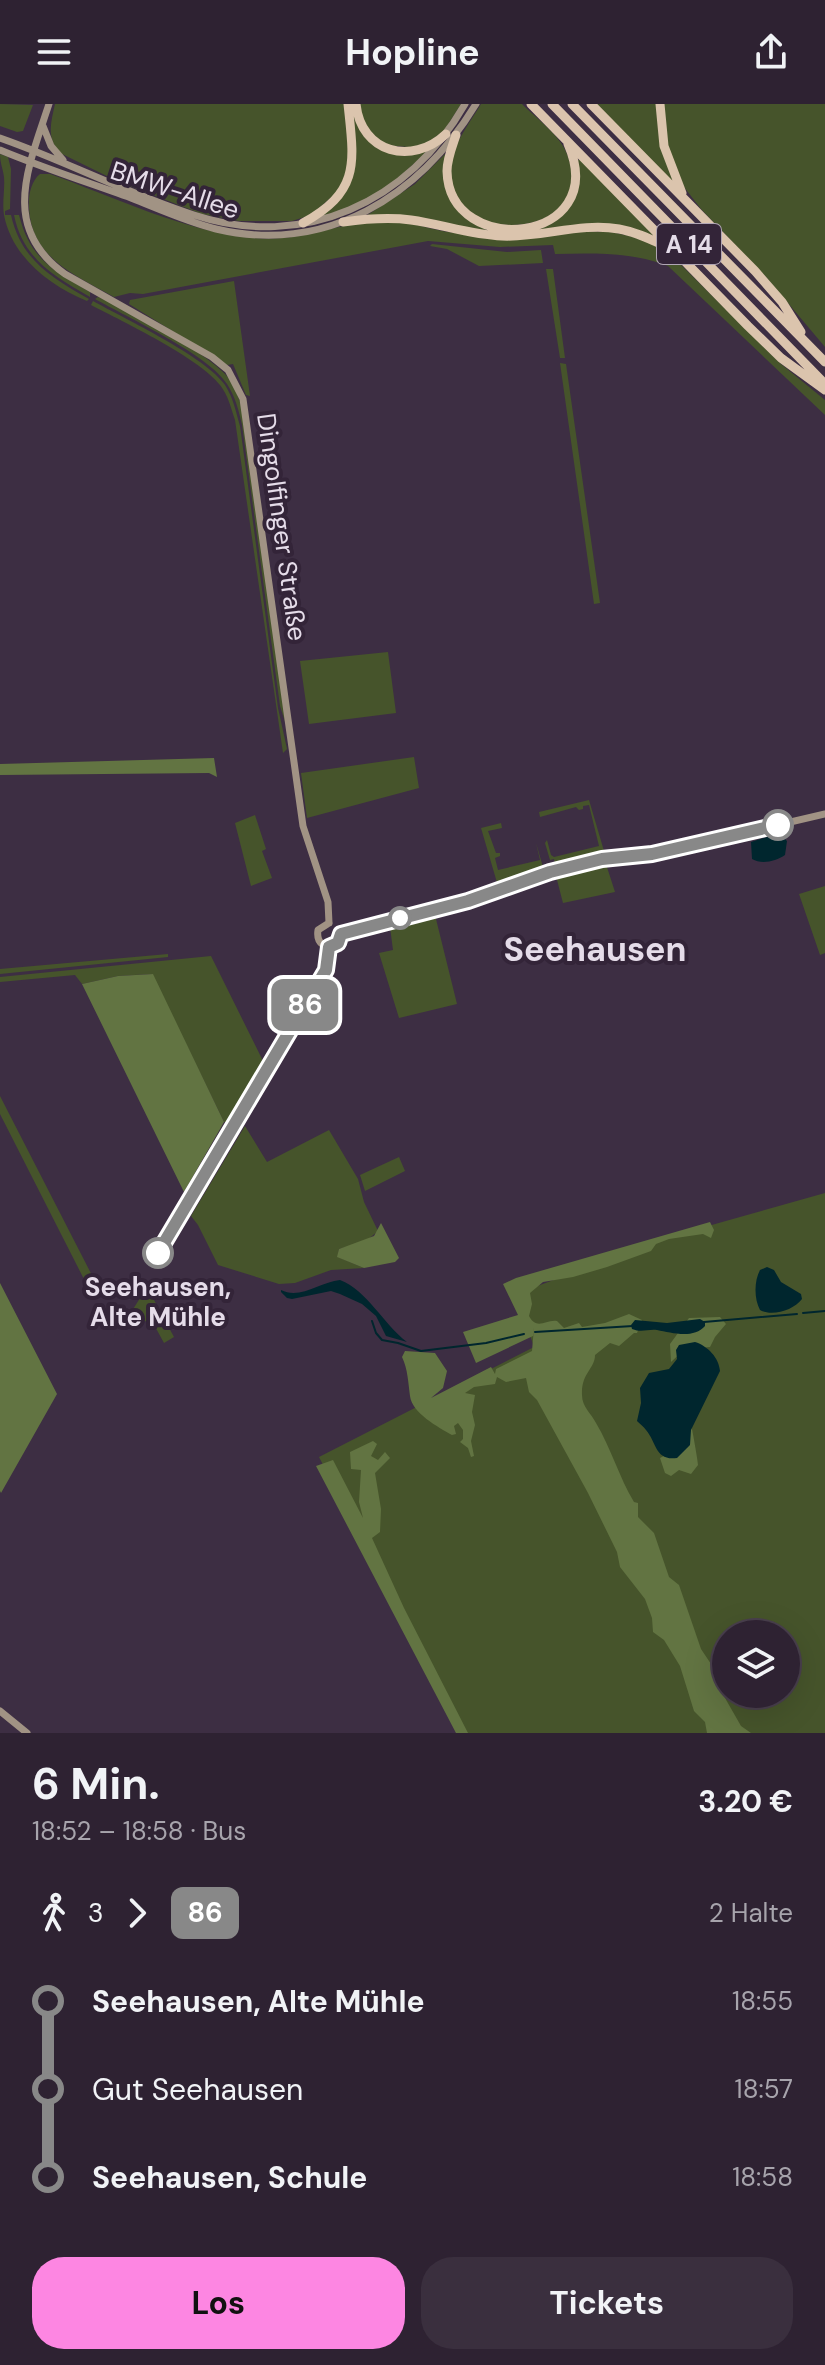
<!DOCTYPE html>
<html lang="de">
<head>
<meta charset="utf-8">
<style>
  body { margin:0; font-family:"DM Sans",sans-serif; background:#3a2f3e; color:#f1f3f6; height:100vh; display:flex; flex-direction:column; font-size:30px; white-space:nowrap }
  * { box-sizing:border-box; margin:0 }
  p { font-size:26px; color:#a7a4ac }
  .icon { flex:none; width:44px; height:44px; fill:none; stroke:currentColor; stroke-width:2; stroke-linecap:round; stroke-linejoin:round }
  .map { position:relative; height:1629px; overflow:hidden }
  .drawer { display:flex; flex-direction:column; background:#2e2232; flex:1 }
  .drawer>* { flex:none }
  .badge { padding:0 16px; border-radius:12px; font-size:28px; line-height:52px }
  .fabs { position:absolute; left:712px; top:1516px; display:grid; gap:16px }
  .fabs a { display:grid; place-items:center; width:88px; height:88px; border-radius:50%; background:#2e2232; box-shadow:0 8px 32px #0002,0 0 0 2px #493f4d; font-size:40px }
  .map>.badge { position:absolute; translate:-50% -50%; box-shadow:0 0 0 4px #fff }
  .legs { display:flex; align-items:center; gap:12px; height:88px; padding:0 32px; font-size:26px }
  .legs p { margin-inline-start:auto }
  .summary { display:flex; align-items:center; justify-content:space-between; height:136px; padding:0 32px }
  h1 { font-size:44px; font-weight:700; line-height:60px }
  .button { display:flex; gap:16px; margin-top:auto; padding:16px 32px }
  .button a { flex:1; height:92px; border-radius:32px; background:#fd86e2; color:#111; font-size:32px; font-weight:700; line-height:92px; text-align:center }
  .button a+a { background:#3a2f3e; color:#f1f3f6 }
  ul { padding:0 32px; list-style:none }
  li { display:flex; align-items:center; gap:28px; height:88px; font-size:30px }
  li i { display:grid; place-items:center; width:12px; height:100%; margin:0 10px; background:currentColor }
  li i::after { content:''; width:20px; height:20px; margin:-10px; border:6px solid; border-radius:50%; background:#2e2232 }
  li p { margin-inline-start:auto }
  li:first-child i { background:linear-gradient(#0000 50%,currentColor 0) }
  li:last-child i { background:linear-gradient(currentColor 50%,#0000 0) }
  header { display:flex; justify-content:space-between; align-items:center; height:104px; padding:0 32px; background:#2e2232; font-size:36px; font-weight:700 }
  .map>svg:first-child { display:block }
  .green { fill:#46542b; fill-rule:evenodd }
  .forest { fill:#627442 }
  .water { fill:#00262e }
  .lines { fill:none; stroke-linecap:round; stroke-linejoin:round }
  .stream { stroke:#00262e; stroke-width:2 }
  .secondary { stroke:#a19384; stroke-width:7 }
  .highway { stroke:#dbc4ad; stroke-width:9 }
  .line-1-casing { stroke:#fff; stroke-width:18 }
  .line-1 { stroke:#888; stroke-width:12 }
  .stop-1-dot { fill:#fff; stroke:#888; stroke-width:4 }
  .labels { text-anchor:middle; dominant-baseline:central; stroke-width:8; stroke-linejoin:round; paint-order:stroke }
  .shield { fill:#332438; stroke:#b0a5b4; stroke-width:2 }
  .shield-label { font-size:24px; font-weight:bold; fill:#e5dce9 }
  .street-label { font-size:26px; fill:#e5dce9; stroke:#332438 }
  .stop-label { font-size:26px; font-weight:bold; fill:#e5dce9; stroke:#332438 }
  .district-label { font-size:34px; font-weight:bold; fill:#e5dce9; stroke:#332438 }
</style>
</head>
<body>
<header><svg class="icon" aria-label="menu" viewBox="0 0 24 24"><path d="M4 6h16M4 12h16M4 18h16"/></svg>Hopline<svg class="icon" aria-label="share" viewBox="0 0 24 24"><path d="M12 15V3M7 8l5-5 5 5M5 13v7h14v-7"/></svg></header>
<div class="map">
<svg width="825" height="1629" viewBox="0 0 825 1629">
  <rect width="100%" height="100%" fill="#3d2e43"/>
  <path class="green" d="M 0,0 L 33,1 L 23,27 L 17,28 L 0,22 Z
    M 55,0 L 346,0 L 351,46 L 342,84 L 311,111 L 292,117 L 239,117 L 202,110 L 117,77 L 60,49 C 46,34 51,18 55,0 Z
    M 351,0 L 362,28 L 403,52 L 429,46 L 387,84 L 353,102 L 318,114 L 346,87 Z
    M 358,0 L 461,0 L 444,27 L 420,44 L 384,41 L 366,25 Z
    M 481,0 L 522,0 C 536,14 560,31 567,50 C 603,139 434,149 452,54 C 456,36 471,17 481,0 Z
    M 596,0 L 657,0 L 674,77 L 672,78 Z
    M 663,0 L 825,0 L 825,243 L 766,173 L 701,105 L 684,83 L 667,42 Z
    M 0,50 L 8,53 L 11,65 L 10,105 L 5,107 L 5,111 L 11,111 C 21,156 52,174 89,195 L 87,197 C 50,182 12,153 4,111 C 2,99 5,86 4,73 C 3,65 0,59 0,50 Z
    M 445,50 C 446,57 443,66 445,75 C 449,103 469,115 490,128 L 366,112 L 415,80 Z
    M 580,55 L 656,133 L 645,129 L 538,126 C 567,113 583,90 577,57 Z
    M 40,70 L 50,70 C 111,92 189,129 253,134 C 291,138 318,126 355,120 C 369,118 389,116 403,118 C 421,121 439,128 457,129 C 528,136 608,107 671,151 L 781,260 L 825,296 L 825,311 L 668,162 C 632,148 594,149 555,150 L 553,141 L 500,143 L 428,137 L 143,190 L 130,189 L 114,193 C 75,171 31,154 29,104 C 28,92 31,77 40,70 Z
    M 14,111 L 19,111 C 30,155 53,166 90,188 L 90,193 C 54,172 23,155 14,111 Z
    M 432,140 L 507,148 L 541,146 L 543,159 L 479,162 L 447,145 L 430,142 Z
    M 546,165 L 553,165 L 565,254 L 560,254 Z
    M 234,177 L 250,292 L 246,291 L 233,260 L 227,261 L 129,200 L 130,196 Z
    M 98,193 C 123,201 209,251 226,271 C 234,280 238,292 242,304 L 288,627 L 280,602 L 242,321 C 239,307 235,292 227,280 C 209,251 127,213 95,195 Z
    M 93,197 C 125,215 206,253 225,281 C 233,293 236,308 240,322 L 278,604 L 287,645 L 283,649 L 235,316 C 231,304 228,291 220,281 C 199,254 124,218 91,201 Z
    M 560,259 L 566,260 L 600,499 L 594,500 Z
    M 388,548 L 396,609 L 309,620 L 300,557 Z
    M 414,653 L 419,684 L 307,714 L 301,669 Z
    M 589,696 L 604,747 L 555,760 L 554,755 L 550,756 L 545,739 L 547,736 L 551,751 L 554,753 L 599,742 L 589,701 L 583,702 L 583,705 L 579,706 L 576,703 L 540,713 L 539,708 Z
    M 255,711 L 266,745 L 262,747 L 272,774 L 251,782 L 235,719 Z
    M 501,719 L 502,724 L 488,727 L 496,749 L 500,749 L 500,752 L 495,754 L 498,766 L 540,756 L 536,739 L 543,763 L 498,782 L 481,724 Z
    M 606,760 L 615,788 L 563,799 L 556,772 Z
    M 825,782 L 825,849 L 820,851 L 799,790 Z
    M 435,811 L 457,900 L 399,914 L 379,849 L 393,846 L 390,823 Z
    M 168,850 L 168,853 L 0,870 L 0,865 Z
    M 211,852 L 265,961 L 231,1019 L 224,1018 L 152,870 L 118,872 L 82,880 L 75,871 L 0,878 L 0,873 Z
    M 0,992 L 99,1185 L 97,1189 L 91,1189 L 0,1010 Z
    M 245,1022 L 267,1058 L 329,1026 L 358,1075 L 364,1098 L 378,1127 L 366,1137 L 339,1145 L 338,1153 L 364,1164 L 331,1166 L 295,1179 L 279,1180 L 218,1161 L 198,1121 L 191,1112 Z
    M 399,1053 L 405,1067 L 365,1087 L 360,1071 Z
    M 825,1089 L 825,1629 L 461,1629 L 319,1353 L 534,1243 L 516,1190 L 669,1133 ZM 726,1530 L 786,1530 L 786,1590 L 726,1590 Z
    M 147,1183 L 174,1233 L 164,1239 L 152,1217 L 125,1218 Z"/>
  <path class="forest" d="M 214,654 L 217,673 L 209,669 L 0,671 L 0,660 Z
    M 153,870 L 224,1018 L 184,1088 L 82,880 L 118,872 Z
    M 710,1118 L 714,1126 L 711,1134 L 703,1130 L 669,1135 L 656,1140 L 651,1147 L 607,1163 L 573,1173 L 543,1178 L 530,1189 L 532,1200 L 529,1212 C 537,1227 546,1215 557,1217 L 564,1224 L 579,1219 L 582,1223 L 605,1219 L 629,1210 L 642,1216 L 637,1229 L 634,1229 L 619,1242 L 610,1239 L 595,1251 C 595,1265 581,1269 582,1291 C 582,1303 591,1309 596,1319 C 611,1344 619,1373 634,1398 L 638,1399 L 638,1413 L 654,1429 L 669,1473 L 679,1481 L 701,1545 L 717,1569 L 716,1576 L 721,1587 L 741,1622 L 751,1629 L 707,1629 L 705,1618 L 694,1607 L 680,1562 L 664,1536 L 653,1528 L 652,1514 L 645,1495 L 620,1463 L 617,1448 L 588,1389 L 537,1296 L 529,1288 L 526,1274 L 506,1278 L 497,1273 L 495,1280 L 474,1283 L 465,1289 L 475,1291 L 472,1308 L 475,1321 L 471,1337 L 474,1352 L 471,1353 L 468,1344 L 460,1338 L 463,1335 L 463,1326 L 458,1319 L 454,1322 L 456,1330 L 452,1331 C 438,1323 412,1309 410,1292 C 408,1278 408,1266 402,1253 L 405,1247 L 435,1249 L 447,1267 L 443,1284 L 431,1294 L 491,1263 L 495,1270 L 496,1265 L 532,1247 L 534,1223 L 533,1232 L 476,1259 L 463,1228 L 518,1211 L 503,1180 L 516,1174 Z
    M 381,1119 L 399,1154 L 395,1158 L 364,1164 L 337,1153 L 339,1145 L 374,1132 Z
    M 0,1179 L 57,1290 L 1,1389 L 0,1387 Z
    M 720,1213 L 726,1220 L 715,1233 L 710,1243 L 685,1245 L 671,1258 L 670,1240 L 689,1214 Z
    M 690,1316 C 691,1318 698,1357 698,1361 L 691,1370 L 679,1366 L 671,1372 L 665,1369 L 660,1354 L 671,1348 Z
    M 373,1337 L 377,1340 L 371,1352 L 378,1356 L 385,1348 L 390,1354 L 375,1369 L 381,1405 L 380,1428 L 372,1434 L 404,1504 L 468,1629 L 456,1629 L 316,1362 L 333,1356 L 363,1414 L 359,1398 L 361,1366 L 351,1365 L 350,1348 Z"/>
  <path class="water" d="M 776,730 L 781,731 L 787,737 L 785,751 C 776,757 762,761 752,755 L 751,738 Z
    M 767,1163 L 774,1166 L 781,1178 L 801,1190 L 802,1195 C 794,1206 772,1213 760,1206 C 754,1195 754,1177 760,1166 Z
    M 340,1176 C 368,1187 383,1220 407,1238 L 386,1232 L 376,1212 L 362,1200 L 340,1190 L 331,1187 L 292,1195 L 287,1194 L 281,1188 L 281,1186 C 300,1196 320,1178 340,1176 Z
    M 700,1215 L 705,1218 L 705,1222 C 694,1235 672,1229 657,1226 C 647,1225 642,1229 632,1225 L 631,1221 L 635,1216 L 667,1219 Z
    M 695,1238 C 708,1242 719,1254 720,1267 L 691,1326 L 690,1341 L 677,1354 C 655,1357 657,1339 646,1326 C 644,1323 640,1320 637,1317 L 641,1299 L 640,1284 L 649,1269 L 669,1265 L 677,1255 L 676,1246 L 679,1241 Z"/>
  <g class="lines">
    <path class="stream" d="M 803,1209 L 825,1207
      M 372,1217 L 376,1229 L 382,1236 L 398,1239 L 421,1247 L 486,1239 L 524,1230
      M 704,1218 L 797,1210
      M 535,1228 L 633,1222"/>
    <path class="secondary" d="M 49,0 C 28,64 0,124 65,170 L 212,253 L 228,266 L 243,295 L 303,722 L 328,798 L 329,819
      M 43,22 L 51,42 L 63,56
      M 0,34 C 66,57 128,90 194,111 C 304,147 409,98 465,0
      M 0,46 C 43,64 87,78 131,94 C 159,105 187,118 216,125 C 327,151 420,92 476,0
      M 329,819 L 318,826 C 316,839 325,846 337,840 L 341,830
      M 341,830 L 468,797 L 550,768 L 602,755 L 652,750 L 825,710
      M 0,1607 L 27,1629"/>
    <path class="highway" d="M 356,0 C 361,49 412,62 446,30
      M 531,0 L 748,222 L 781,254 L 825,286
      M 552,0 L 825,280
      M 572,0 L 825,258
      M 591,0 L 755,167 L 782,198 L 801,228
      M 660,0 L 664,42 L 682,89
      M 456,31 C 452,43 447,55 447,67 C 449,156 612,140 568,40
      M 343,118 C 365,115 388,113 411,116 C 441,120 471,131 502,132 C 541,134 581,118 619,125 C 636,128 650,135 665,142
      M 303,119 C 361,87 354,58 348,0"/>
  </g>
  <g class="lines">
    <defs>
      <path id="line-1" d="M 158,1149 L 326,866 L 329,843 L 338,839 L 341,830 L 468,797 L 550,768 L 602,755 L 652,750 L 778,721"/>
    </defs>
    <use href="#line-1" class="line-1-casing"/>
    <use href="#line-1" class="line-1"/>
  </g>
  <g class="stop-1-dot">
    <circle cx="778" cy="721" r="14"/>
    <circle cx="400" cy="814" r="10"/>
    <circle cx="158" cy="1149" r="14"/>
  </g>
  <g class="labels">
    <rect class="shield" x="657" y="120" width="64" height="40" rx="6"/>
    <g class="shield-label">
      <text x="689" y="140">A 14</text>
    </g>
    <g class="street-label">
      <text transform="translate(175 86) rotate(18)">BMW-Allee</text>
      <text transform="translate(282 423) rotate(82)">Dingolfinger Straße</text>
    </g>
    <g class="stop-label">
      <text x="158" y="1183">Seehausen,<tspan x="158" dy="30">Alte Mühle</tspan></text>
    </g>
    <g class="district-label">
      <text x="595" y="845">Seehausen</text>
    </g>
  </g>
</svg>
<div class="fabs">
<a><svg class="icon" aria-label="layers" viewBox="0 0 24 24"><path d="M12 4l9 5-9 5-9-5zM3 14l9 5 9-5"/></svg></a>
</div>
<b class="badge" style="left:305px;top:901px;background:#888;color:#fff">86</b>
</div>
<section class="drawer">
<div class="summary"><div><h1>6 Min.</h1><p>18:52 – 18:58 · Bus</p></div><b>3.20 €</b></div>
<div class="legs"><svg class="icon" aria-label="walk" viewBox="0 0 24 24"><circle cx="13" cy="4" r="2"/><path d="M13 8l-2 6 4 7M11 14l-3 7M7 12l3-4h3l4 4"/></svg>3<svg class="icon" aria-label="forward" viewBox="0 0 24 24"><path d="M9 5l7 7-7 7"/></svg><b class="badge" style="background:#888;color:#fff">86</b><p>2 Halte</p></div>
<ul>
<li><i style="color:#888"></i><b>Seehausen, Alte Mühle</b><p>18:55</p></li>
<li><i style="color:#888"></i><span>Gut Seehausen</span><p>18:57</p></li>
<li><i style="color:#888"></i><b>Seehausen, Schule</b><p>18:58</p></li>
</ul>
<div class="button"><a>Los</a><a>Tickets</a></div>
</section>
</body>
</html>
